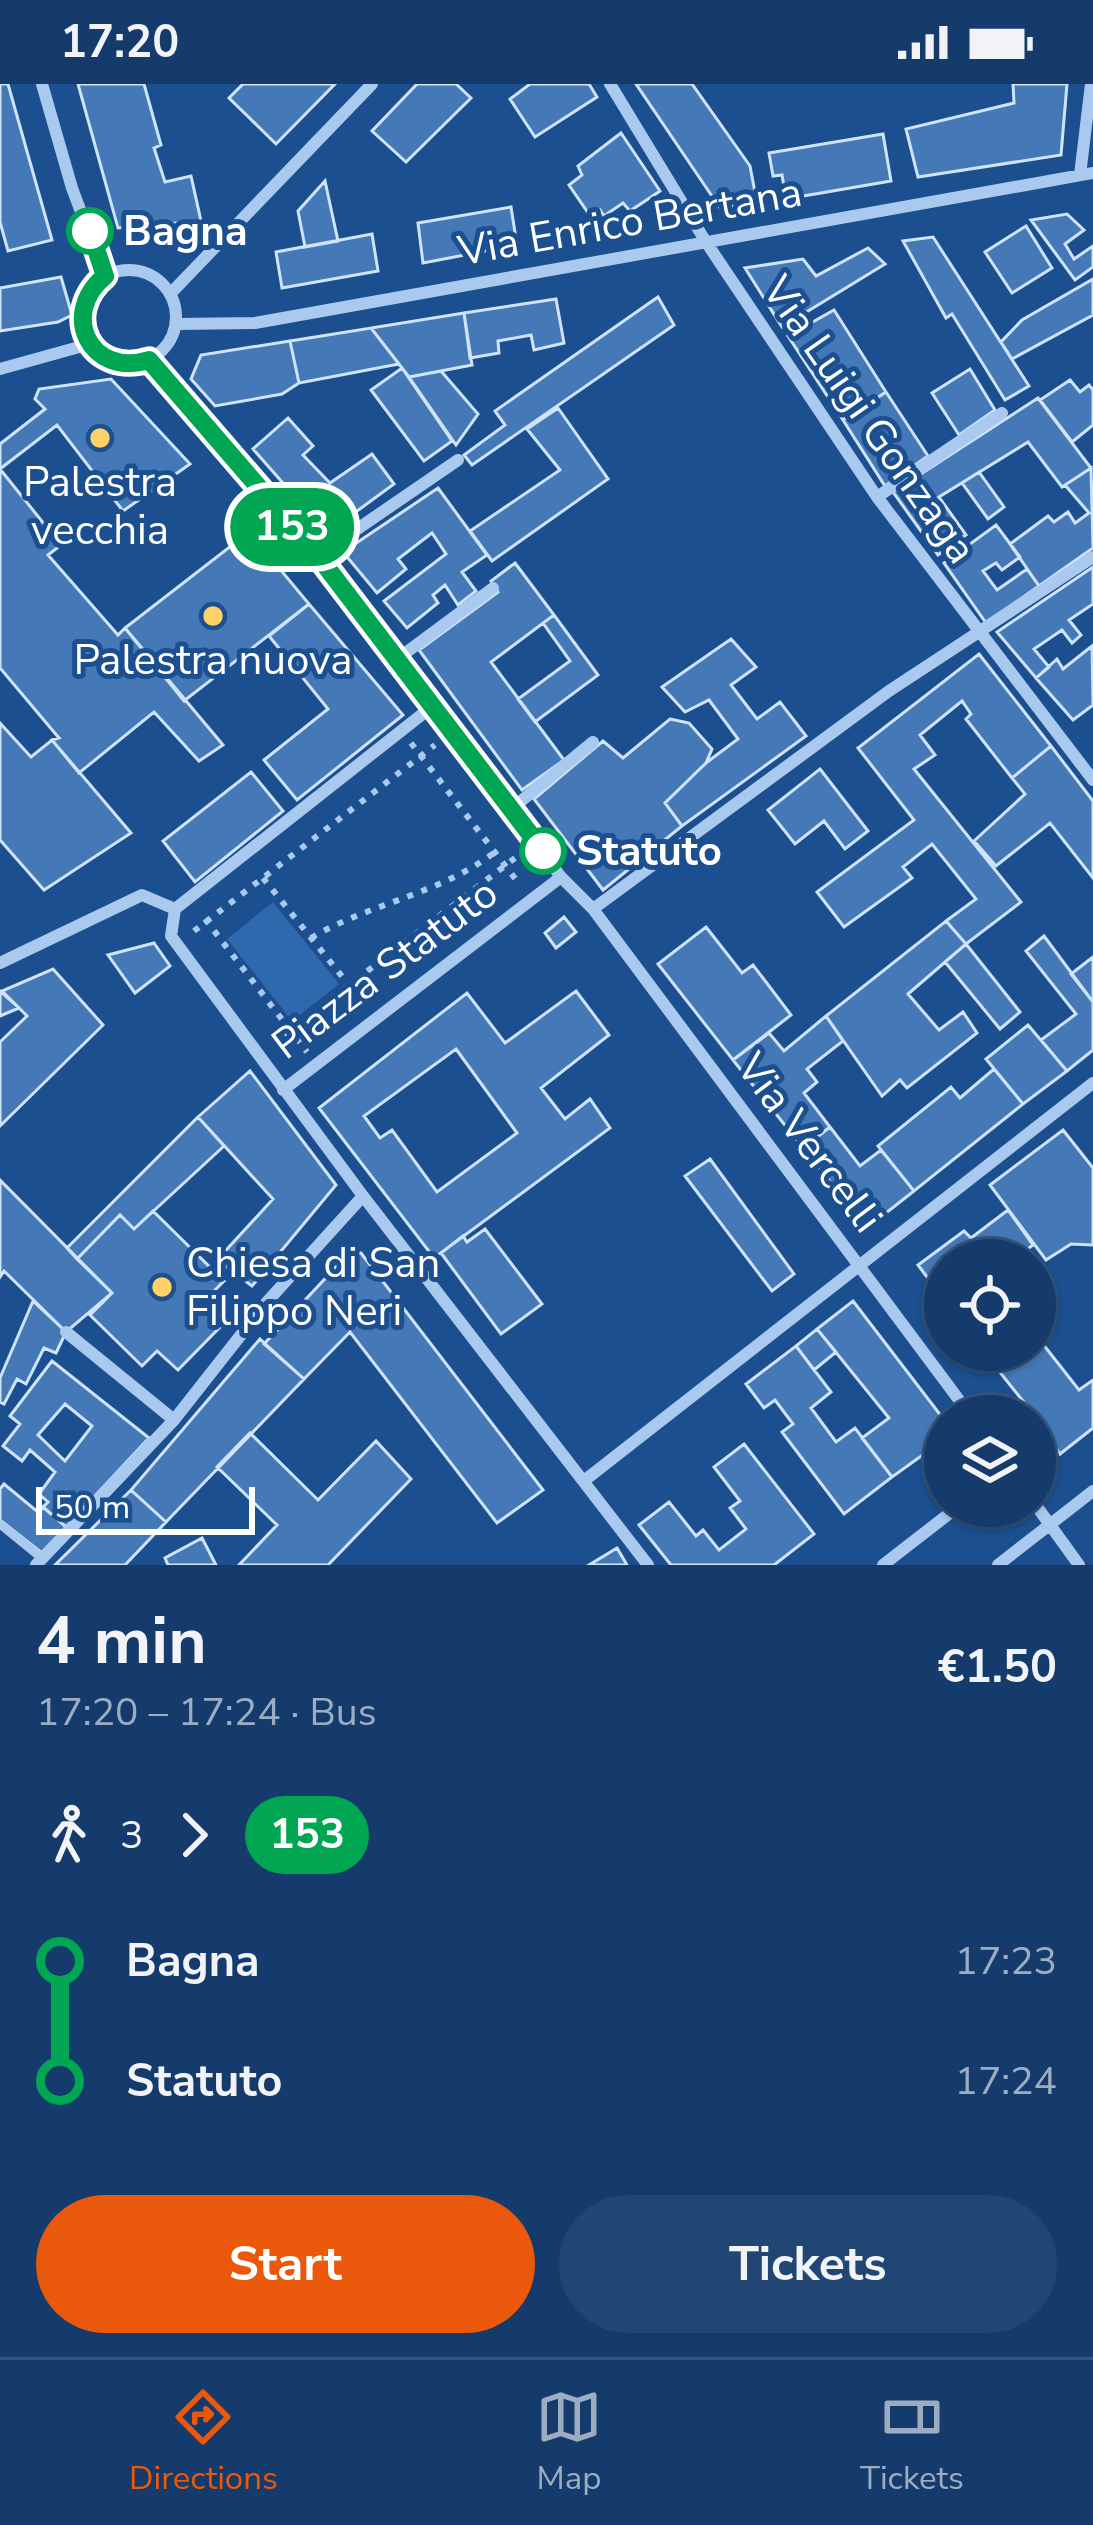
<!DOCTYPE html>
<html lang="en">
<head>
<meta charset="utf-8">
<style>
  body { margin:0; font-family:"Nunito Sans",sans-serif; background:#214673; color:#f1f3f6; height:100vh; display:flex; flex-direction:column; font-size:45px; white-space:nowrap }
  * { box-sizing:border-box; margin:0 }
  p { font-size:39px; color:#9dadc1 }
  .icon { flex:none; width:66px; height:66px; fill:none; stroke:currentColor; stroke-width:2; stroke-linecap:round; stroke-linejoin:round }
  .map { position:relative; height:1481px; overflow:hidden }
  .drawer { display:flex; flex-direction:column; background:#143b6b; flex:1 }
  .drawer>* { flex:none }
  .badge { padding:0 24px; border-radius:39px; font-size:42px; line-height:78px }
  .controls { position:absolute; left:924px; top:1155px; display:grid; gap:24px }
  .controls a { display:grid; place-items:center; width:132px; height:132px; border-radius:50%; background:#143b6b; box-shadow:0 3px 9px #0004,0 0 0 3px #33557e; font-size:60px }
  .scale { position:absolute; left:36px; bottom:30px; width:219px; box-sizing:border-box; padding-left:12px; border:6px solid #fff; border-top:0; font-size:33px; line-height:42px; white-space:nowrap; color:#fff; -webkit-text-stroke:9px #1b4f8f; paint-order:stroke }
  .map>.badge { position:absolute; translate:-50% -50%; box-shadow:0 0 0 6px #fff }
  .legs { display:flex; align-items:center; gap:18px; height:132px; padding:0 36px; font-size:39px }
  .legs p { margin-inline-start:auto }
  .overview { display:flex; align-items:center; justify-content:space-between; height:204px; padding:0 36px }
  h1 { font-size:66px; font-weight:700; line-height:90px }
  .cta { display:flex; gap:24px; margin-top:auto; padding:24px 36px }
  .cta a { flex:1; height:138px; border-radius:72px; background:#ea580c; color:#fff; font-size:48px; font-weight:700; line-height:138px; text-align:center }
  .cta a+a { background:#214673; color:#f1f3f6 }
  ul { padding:0 36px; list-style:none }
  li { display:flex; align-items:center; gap:42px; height:120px; font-size:45px }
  li i { display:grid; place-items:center; width:18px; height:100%; margin:0 15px; background:currentColor }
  li i::after { content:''; width:30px; height:30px; margin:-15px; border:9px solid; border-radius:50%; background:#143b6b }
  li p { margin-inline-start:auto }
  li:first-child i { background:linear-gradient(#0000 50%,currentColor 0) }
  li:last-child i { background:linear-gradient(currentColor 50%,#0000 0) }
  .status { display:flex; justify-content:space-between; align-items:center; height:84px; padding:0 60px; background:#143b6b; direction:ltr }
  .status svg { height:33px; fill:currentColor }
  .menu { display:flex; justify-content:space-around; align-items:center; height:168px; border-top:3px solid #33557e; background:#143b6b; font-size:33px; color:#9dadc1 }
  .menu a { display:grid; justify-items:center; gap:6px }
  .menu .selected { color:#ea580c }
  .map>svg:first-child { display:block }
  .green { fill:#2e69ad }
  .building { fill:#4478b7; stroke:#cfe3fa; stroke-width:3; fill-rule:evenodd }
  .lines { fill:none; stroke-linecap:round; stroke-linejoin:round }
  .path { stroke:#a9c9ee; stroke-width:6; stroke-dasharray:6 9; stroke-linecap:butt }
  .service { stroke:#a9c9ee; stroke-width:9 }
  .minor { stroke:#a9c9ee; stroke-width:12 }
  .line-1-casing { stroke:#fff; stroke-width:27 }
  .line-1 { stroke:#00a651; stroke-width:18 }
  .stop-1-dot { fill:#fff; stroke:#00a651; stroke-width:6 }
  .poi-dot { fill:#ffd166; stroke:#1b4f8f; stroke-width:4.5 }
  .labels { text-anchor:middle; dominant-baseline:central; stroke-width:10; stroke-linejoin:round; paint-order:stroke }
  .street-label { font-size:42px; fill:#fff; stroke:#1b4f8f }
  .stop-label { font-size:42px; font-weight:bold; fill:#fff; stroke:#1b4f8f; text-anchor:start }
  .poi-label { font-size:42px; fill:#fff; stroke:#1b4f8f }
</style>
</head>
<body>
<div class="status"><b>17:20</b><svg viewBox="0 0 49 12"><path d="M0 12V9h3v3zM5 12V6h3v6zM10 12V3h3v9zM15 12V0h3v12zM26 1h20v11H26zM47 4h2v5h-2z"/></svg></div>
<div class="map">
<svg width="1093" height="1481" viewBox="0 0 1093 1481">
  <rect width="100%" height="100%" fill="#1b4f8f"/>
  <path class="green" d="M 273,818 L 339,900 L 292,937 L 227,855 Z"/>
  <path class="building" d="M 0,0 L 8,0 L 52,156 L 8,167 L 0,138 Z
    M 78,0 L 144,0 L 161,61 L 154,64 L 165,98 L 191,92 L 201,137 L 118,144 Z
    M 243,0 L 335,0 L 276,60 L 229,14 Z
    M 417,0 L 456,0 L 471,14 L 406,78 L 372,47 Z
    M 530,0 L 589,0 L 597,13 L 535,53 L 510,15 Z
    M 636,0 L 692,0 L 750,82 L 757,119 L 720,124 Z
    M 1013,0 L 1067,0 L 1061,71 L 918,93 L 906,45 L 1014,19 Z
    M 621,49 L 660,107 L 630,127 L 623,119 L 604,132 L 600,126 L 591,133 L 569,101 L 582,91 L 578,82 Z
    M 883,50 L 891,97 L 786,115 L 782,91 L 773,92 L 769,69 Z
    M 325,97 L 338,157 L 305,163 L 298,127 Z
    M 511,123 L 517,161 L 423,179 L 418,139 Z
    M 1067,130 L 1084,146 L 1065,160 L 1074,175 L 1093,162 L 1093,183 L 1075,196 L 1031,136 Z
    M 1026,142 L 1052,184 L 1012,209 L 985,168 Z
    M 372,150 L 378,187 L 282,204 L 276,168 Z
    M 933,153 L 1029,302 L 1005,316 L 952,230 L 946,234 L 903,157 Z
    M 868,164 L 885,180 L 782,243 L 745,184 L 803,175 L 816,192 Z
    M 61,193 L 72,231 L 58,238 L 0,247 L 0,204 Z
    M 1093,195 L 1093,231 L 1012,275 L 1001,258 L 1022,236 Z
    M 658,213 L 674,241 L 472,381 L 464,371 L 505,341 L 495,327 Z
    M 556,215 L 564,259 L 534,266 L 531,251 L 498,257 L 499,269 L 470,274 L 464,229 Z
    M 834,226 L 886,308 L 843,336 L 788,252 Z
    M 464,229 L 472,281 L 409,293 L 371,244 Z
    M 371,244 L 399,280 L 299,299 L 290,257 Z
    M 290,257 L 299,299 L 282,310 L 215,322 L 191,295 L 201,271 Z
    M 402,284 L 452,357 L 424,377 L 371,306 Z
    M 970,285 L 995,326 L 959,351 L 932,309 Z
    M 441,287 L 478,330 L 456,361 L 409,293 Z
    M 111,295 L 190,380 L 123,427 L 57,341 L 0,385 L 0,360 L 45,325 L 35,315 L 39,305 Z
    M 1070,296 L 1080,308 L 1089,301 L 1093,306 L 1093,341 L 1072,358 L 1040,316 Z
    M 886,308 L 928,372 L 885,402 L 843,336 Z
    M 1038,314 L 1091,384 L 1062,403 L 1028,358 L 939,413 L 966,451 L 938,471 L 893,408 Z
    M 558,324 L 608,395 L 492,477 L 470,447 L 560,386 L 527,345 Z
    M 288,334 L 313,362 L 303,371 L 330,399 L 372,370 L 394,400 L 327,449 L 253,365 Z
    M 1091,384 L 1093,464 L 1039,502 L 1010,460 L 1048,432 L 1054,438 L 1068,428 L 1075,439 L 1089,429 L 1065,401 Z
    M 0,385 L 61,461 L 48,471 L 118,551 L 125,544 L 223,661 L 199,677 L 154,628 L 79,689 L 52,656 L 59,654 L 0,584 Z
    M 979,388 L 1004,423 L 988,435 L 962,399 Z
    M 438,404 L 487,471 L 462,488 L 476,507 L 458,521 L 445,501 L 433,511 L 438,519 L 407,544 L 384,517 L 446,470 L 432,449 L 398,475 L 406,485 L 377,509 L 343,468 Z
    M 996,441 L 1020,473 L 1002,486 L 996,479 L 983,487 L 997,506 L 1027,485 L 1039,502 L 986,539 L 944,479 Z
    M 249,448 L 309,520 L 184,617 L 125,544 Z
    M 515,479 L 554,531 L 491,578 L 564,676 L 522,706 L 419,566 L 498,508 L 491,497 Z
    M 1093,483 L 1093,520 L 1069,536 L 1081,551 L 1072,559 L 1062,546 L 1034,565 L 1049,583 L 1036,594 L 997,548 Z
    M 309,520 L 403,631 L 297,716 L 264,676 L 328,625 L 269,552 Z
    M 554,531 L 598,591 L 535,638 L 518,615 L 570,577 L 543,539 Z
    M 731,555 L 756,583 L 731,601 L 757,635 L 780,618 L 806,652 L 682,742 L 665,719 L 706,679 L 738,655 L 709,616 L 685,628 L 662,603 Z
    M 1092,562 L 1093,621 L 1073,636 L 1036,594 L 1057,575 L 1063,585 Z
    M 979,570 L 1051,662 L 1012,694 L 966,635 L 971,630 L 962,617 L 920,651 L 935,671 L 914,685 L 1021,818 L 966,860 L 946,837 L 976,815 L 932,760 L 903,783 L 912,794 L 844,843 L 817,808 L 914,736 L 858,664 Z
    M 670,635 L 689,639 L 712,665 L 706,679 L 665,719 L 682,742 L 603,806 L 534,715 L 603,657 L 623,674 Z
    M 0,639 L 31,673 L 52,656 L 131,749 L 44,806 L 0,756 Z
    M 1051,662 L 1093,717 L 1093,794 L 1050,739 L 996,782 L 974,757 L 1025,710 L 1012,694 Z
    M 820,685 L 868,747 L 845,765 L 824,737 L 795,760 L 768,726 Z
    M 251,688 L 283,727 L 195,798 L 163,757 Z
    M 564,833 L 576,848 L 556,864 L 545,849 Z
    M 946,837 L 966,860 L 908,910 L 939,946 L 963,928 L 977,949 L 907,1004 L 900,996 L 882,1012 L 826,932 Z
    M 706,843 L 742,889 L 753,881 L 791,931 L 733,976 L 658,880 Z
    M 1044,852 L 1093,918 L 1093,966 L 1067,987 L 1041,956 L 1076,930 L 1026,867 Z
    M 154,859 L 170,882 L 135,909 L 108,871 Z
    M 966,860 L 1020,928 L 1000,945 L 945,878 Z
    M 1093,873 L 1093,918 L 1071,890 Z
    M 53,885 L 103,941 L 0,1042 L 0,958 L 27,932 L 2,907 Z
    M 0,907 L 19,924 L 0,932 Z
    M 576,907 L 609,951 L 541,1004 L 565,1035 L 590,1015 L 610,1044 L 434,1174 L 319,1024 L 467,909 L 505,959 ZM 456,965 L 517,1049 L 437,1108 L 392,1046 L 380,1054 L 364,1032 Z
    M 826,932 L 843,957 L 807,985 L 817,998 L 804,1009 L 830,1043 L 803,1064 L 733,976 L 769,949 L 784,967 Z
    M 1028,941 L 1067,987 L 1023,1020 L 986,975 Z
    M 994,985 L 1023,1020 L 914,1107 L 878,1062 L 951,1003 L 960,1014 Z
    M 250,987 L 336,1101 L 252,1202 L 217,1176 L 273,1115 L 198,1033 Z
    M 198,1033 L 224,1062 L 134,1145 L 120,1131 L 77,1175 L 67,1164 Z
    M 830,1043 L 860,1082 L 881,1066 L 914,1107 L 867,1144 L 803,1064 Z
    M 1063,1046 L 1093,1084 L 1093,1161 L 1071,1160 L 1046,1176 L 990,1101 Z
    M 710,1075 L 794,1190 L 772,1207 L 685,1092 Z
    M 0,1096 L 112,1209 L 66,1248 L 4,1187 L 0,1193 Z
    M 1008,1126 L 1033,1161 L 1014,1176 L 945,1176 L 945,1217 L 918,1181 L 964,1147 L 971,1154 Z
    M 153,1127 L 224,1197 L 207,1214 L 228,1235 L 178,1286 L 157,1267 L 142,1282 L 90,1231 L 112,1209 L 77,1175 L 120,1131 L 134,1145 Z
    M 485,1145 L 542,1220 L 501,1250 L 441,1169 L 463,1152 L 467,1158 Z
    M 349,1169 L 361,1169 L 543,1406 L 497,1439 L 350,1248 L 304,1295 L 264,1260 Z
    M 33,1217 L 66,1248 L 56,1269 L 44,1264 L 26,1300 L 17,1295 L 4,1320 L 0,1318 L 0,1294 Z
    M 853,1217 L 945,1337 L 945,1355 L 892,1393 L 862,1354 L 889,1334 L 817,1245 Z
    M 817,1245 L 836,1268 L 814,1286 L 796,1262 Z
    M 1035,1250 L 1079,1306 L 1093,1296 L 1093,1344 L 1060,1370 L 1035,1332 L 982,1266 L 1035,1266 Z
    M 260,1255 L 304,1295 L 166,1438 L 131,1406 Z
    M 796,1262 L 831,1308 L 811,1324 L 836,1358 L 855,1344 L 892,1393 L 844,1430 L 782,1348 L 793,1340 L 775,1316 L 764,1324 L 746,1300 Z
    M 52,1277 L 149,1354 L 66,1443 L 43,1423 L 48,1418 L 39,1410 L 55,1388 L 30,1366 L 22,1377 L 3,1362 L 20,1340 L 10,1332 ZM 65,1320 L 92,1342 L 65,1377 L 38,1351 Z
    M 250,1349 L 318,1416 L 376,1357 L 411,1395 L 328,1481 L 239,1481 L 277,1441 L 217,1383 Z
    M 744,1360 L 814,1450 L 774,1481 L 671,1481 L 639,1441 L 669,1418 L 696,1452 L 703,1446 L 719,1466 L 746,1445 L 730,1424 L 740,1417 L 714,1383 Z
    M 4,1400 L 39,1429 L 43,1423 L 66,1443 L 42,1469 L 0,1436 L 0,1405 Z
    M 131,1406 L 166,1438 L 125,1481 L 55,1481 Z
    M 202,1454 L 216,1481 L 168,1481 L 165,1474 Z
    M 617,1464 L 627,1481 L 589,1481 Z"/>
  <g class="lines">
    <path class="path" d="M 411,659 L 520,801
      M 263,794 L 349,901
      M 205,835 L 307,968
      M 194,847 L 435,661
      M 311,854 C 370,819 441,810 495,768
      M 272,960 L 519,771"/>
    <path class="service" d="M 0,1440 L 43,1475"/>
    <path class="minor" d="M 42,0 L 72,104 L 105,192
      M 610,0 L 706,158 L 877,413 L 1093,696
      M 1080,91 L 1091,0
      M82 233a47 47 0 1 1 94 0a47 47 0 1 1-94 0Z
      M 171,209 L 372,0
      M 177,240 L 255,239 L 1093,89
      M 150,276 L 318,472 L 561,793 L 593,825 L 971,1332
      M 0,285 L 90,260
      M 877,413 L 1002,329
      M 318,472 L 458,376
      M 396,576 L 493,504
      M 434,621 L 175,825 L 171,852 L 363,1112 L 648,1481
      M 510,726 L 593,658
      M 593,825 L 889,607 L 1093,473
      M 0,879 L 142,811 L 175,825
      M 283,1006 L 561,793
      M 66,1248 L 174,1336
      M 585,1396 L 1093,999
      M 1035,1420 L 1079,1481
      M 36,1481 L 174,1336 L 266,1219 L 363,1112
      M 883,1481 L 959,1422
      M 998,1481 L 1093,1407"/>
  </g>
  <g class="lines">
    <defs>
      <path id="line-1" d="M 90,147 L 105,192 C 59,230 90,294 149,276 L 318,472 L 543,767"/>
    </defs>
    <use href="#line-1" class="line-1-casing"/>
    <use href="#line-1" class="line-1"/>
  </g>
  <g class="stop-1-dot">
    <circle cx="90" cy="147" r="21"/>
    <circle cx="543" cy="767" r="21"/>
  </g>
  <g class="poi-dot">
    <circle cx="100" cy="354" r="12"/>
    <circle cx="213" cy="532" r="12"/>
    <circle cx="162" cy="1203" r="12"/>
  </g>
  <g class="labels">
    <g class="street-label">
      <text transform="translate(630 138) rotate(-10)">Via Enrico Bertana</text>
      <text transform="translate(869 336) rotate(55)">Via Luigi Gonzaga</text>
      <text transform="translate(385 885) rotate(-37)">Piazza Statuto</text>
      <text transform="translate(809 1059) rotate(53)">Via Vercelli</text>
    </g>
    <g class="stop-label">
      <text x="123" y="147">Bagna</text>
      <text x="576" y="767">Statuto</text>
    </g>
    <g class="poi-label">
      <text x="100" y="398">Palestra<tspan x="100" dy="48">vecchia</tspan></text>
      <text x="213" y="576">Palestra nuova</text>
      <text x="186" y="1179" text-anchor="start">Chiesa di San<tspan x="186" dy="48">Filippo Neri</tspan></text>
    </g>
  </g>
</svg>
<div class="controls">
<a><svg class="icon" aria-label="locate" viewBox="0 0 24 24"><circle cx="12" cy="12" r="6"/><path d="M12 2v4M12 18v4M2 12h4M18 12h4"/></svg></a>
<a><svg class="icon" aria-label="layers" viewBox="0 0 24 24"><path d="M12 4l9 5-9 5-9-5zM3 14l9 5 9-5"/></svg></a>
</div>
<div class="scale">50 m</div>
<b class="badge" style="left:292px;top:443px;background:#00a651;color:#fff">153</b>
</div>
<section class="drawer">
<div class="overview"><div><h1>4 min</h1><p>17:20 – 17:24 · Bus</p></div><b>€1.50</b></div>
<div class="legs"><svg class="icon" aria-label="walk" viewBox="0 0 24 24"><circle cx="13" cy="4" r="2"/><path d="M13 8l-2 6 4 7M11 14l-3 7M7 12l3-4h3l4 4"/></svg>3<svg class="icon" aria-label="forward" viewBox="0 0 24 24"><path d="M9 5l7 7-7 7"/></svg><b class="badge" style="background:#00a651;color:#fff">153</b></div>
<ul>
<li><i style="color:#00a651"></i><b>Bagna</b><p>17:23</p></li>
<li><i style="color:#00a651"></i><b>Statuto</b><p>17:24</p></li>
</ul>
<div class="cta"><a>Start</a><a>Tickets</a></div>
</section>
<nav class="menu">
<a class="selected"><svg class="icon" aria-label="directions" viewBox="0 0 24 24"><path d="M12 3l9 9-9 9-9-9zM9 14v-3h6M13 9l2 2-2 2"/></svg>Directions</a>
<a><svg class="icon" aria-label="map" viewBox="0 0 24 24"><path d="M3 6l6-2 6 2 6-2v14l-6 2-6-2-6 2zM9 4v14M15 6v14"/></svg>Map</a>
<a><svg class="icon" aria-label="tickets" viewBox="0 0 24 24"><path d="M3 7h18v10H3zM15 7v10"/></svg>Tickets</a>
</nav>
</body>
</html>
